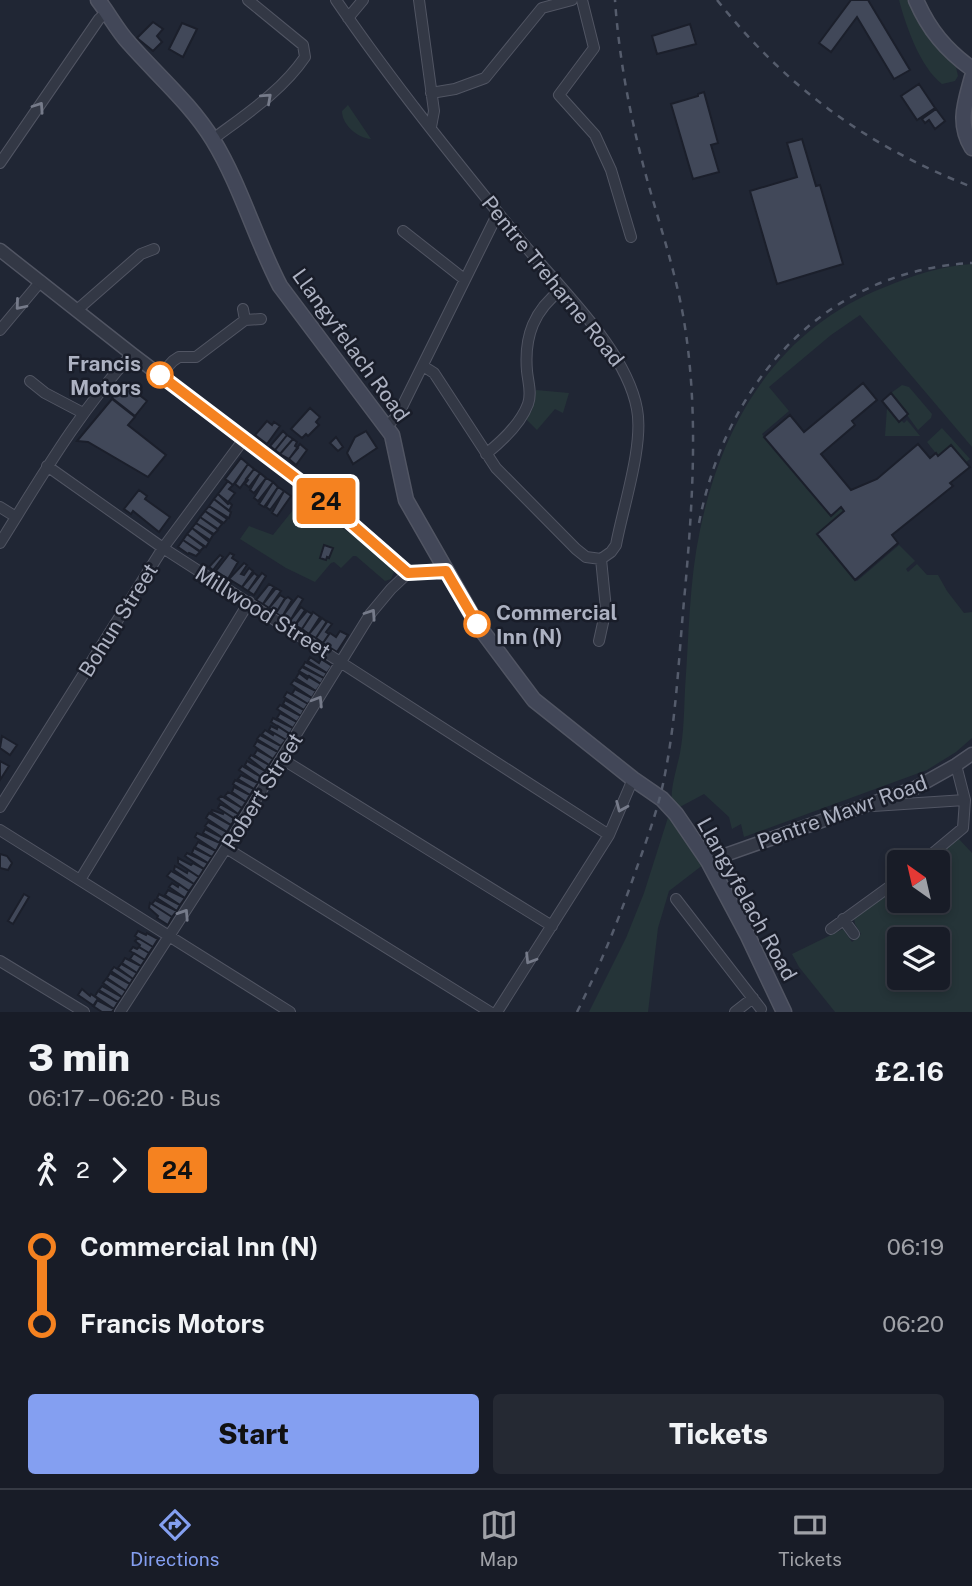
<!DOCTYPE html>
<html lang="en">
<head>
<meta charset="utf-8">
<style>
  body { margin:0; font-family:"Public Sans",sans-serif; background:#252933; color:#f1f3f6; height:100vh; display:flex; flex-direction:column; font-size:26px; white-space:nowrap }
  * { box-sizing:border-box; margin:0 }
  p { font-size:23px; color:#9fa1a7 }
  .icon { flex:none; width:38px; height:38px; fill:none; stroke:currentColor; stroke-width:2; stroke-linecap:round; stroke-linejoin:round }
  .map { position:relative; height:1012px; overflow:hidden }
  .panel { display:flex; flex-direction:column; background:#181c27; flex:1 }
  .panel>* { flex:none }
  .badge { padding:0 14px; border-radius:5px; font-size:24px; line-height:46px }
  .needle { width:46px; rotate:326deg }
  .fabs { position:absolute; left:887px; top:850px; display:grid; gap:14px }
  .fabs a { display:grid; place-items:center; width:63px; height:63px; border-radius:7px; background:#181c27; box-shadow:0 4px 10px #0003,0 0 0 2px #363a44; font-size:35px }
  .map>.badge { position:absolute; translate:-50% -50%; box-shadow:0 0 0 4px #fff }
  .legs { display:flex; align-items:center; gap:10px; height:77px; padding:0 28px; font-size:23px }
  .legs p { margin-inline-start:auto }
  .summary { display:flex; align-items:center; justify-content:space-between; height:119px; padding:0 28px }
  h1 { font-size:38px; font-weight:800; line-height:52px }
  .primary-button { display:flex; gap:14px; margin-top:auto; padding:14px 28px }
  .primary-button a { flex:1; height:80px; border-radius:7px; background:#849ff1; color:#111; font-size:28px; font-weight:800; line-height:80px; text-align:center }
  .primary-button a+a { background:#252933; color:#f1f3f6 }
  ul { padding:0 28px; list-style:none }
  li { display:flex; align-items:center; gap:24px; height:77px; font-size:26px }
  li i { display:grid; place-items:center; width:10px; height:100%; margin:0 9px; background:currentColor }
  li i::after { content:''; width:18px; height:18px; margin:-9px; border:5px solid; border-radius:50%; background:#181c27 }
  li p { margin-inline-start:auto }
  li:first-child i { background:linear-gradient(#0000 50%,currentColor 0) }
  li:last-child i { background:linear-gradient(currentColor 50%,#0000 0) }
  .menu { display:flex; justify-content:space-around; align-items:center; height:98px; border-top:2px solid #363a44; background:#181c27; font-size:19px; color:#9fa1a7 }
  .menu a { display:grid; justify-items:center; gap:4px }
  .menu .selected { color:#849ff1 }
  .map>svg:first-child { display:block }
  .green { fill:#253438; fill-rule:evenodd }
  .building { fill:#414859; stroke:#1b1f2b; stroke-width:2 }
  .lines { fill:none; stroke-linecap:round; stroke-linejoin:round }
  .minor-casing { stroke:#515563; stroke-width:12 }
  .tertiary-casing { stroke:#515563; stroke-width:15 }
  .secondary-casing { stroke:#515563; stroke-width:17 }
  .minor { stroke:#333845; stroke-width:10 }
  .tertiary { stroke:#333845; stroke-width:12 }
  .secondary { stroke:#424758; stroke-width:14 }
  .rail { stroke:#555c6c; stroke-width:2.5; stroke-dasharray:7 7; stroke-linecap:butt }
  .oneway { stroke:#767b8a }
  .line-1-casing { stroke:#fff; stroke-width:16 }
  .line-1 { stroke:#f58220; stroke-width:10 }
  .stop-1-dot { fill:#fff; stroke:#f58220; stroke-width:3.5 }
  .labels { text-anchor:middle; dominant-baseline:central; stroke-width:5; stroke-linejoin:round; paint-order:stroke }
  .street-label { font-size:21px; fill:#adb2c2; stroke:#191d29 }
  .stop-label { font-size:21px; font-weight:bold; fill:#adb2c2; stroke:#191d29; text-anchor:end }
</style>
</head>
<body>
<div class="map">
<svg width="972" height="1012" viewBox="0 0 972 1012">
  <rect width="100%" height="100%" fill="#202634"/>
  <path class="green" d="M 899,0 L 909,0 L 928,37 L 956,67 L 958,76 L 955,81 L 942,84 C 920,67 906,26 899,0 Z
    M 348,105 L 371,139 C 358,138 342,125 342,111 Z
    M 972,264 L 972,447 L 860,315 L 831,335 L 769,387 L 789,411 L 762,434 L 830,515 L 841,507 L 844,511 L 855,580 L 857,581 L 899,545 L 915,561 L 906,569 L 908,572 L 917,564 L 927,575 L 938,575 L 947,591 L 964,613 L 972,612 L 972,738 L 956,752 L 927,770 L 744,837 L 741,824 L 732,829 L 729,817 L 704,794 L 676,809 C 675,806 672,803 672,800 C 670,789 678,764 680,753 C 684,732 684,710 685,689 C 689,636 689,582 700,530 C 723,421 778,329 885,287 C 913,275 942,266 972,264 Z
    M 902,385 L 909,387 L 932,414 L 931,418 L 918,430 L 891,393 Z
    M 536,390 L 569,393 L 563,413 L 555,409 L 537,430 L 526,419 L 532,410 Z
    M 887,408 L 899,422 L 901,420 L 904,423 L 907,420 L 920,436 L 885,436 Z
    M 942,428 L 970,459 L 966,462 L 951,445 L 938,456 L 927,442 Z
    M 301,500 L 357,538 L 392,567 L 394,572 L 391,579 L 385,581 L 356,556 L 353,556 L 341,568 L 334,562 L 331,563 L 315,582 L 286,568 L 240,539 L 249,526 L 273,535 Z
    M 671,808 L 708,861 L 669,891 L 658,928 L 648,1012 L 589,1012 L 626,938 L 644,893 Z
    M 958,838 L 972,853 L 972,1012 L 835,1012 L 799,967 L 792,954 L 843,929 L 852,942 L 861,934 L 855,924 L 854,918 L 899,885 L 900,901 L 938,901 L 938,863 L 927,863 ZM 900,940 L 938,940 L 938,978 L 900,978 Z"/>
  <path class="building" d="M 851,0 L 868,0 L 910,70 L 894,79 L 857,17 L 831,52 L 819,43 Z
    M 153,22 L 163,29 L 157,36 L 162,42 L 153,51 L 137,38 Z
    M 182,23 L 197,29 L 183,57 L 169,49 Z
    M 690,24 L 696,44 L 657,54 L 652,36 Z
    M 919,84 L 935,108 L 917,120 L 901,96 Z
    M 704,92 L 718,143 L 711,145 L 719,172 L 693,179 L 671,104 L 698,96 L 698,94 Z
    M 936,109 L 945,121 L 935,129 L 929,120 L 925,123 L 922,119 Z
    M 802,139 L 816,186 L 820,185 L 843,264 L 777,284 L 750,191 L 797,177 L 787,143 Z
    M 124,383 L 147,401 L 135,416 L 112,398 Z
    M 863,383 L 877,400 L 852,421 L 855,425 L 821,454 L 851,490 L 877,479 L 918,444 L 930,458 L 936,453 L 938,456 L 951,445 L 970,467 L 950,483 L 953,486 L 892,535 L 898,543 L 855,580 L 817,534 L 844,511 L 841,507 L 831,516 L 764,437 L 790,415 L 804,432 Z
    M 891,393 L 908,414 L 899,422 L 882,401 Z
    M 112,399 L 135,417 L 128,425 L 166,455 L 148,477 L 88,442 L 77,441 Z
    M 310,408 L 320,417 L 316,422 L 319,425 L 308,436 L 306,434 L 302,438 L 291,429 Z
    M 267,421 L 272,425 L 274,422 L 280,426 L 267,444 L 255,435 Z
    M 283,431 L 287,435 L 275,450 L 270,446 Z
    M 366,431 L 377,448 L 353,464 L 347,453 L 355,437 Z
    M 287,435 L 293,439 L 280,454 L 275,450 Z
    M 336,437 L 343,447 L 338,451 L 330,443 Z
    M 293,439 L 297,442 L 295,446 L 298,448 L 289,459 L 280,454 Z
    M 300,444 L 307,450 L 296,465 L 289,459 Z
    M 241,458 L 248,464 L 233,485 L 225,479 Z
    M 248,464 L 254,469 L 240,488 L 235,484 Z
    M 254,469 L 260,473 L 249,487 L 245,484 L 248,480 L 246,479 Z
    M 260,473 L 266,478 L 254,493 L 250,490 Z
    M 266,478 L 273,482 L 258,501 L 254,498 Z
    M 228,481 L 233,485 L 229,489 L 235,493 L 228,502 L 218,494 Z
    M 273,482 L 278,487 L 264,507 L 259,504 Z
    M 278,487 L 284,491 L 270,510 L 266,507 Z
    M 139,490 L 147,496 L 145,499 L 170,517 L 159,532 L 133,511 L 131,514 L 124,509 Z
    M 284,491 L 291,496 L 277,516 L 272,513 Z
    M 218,494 L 228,504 L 230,503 L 232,505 L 229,511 L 214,499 Z
    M 214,499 L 231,512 L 229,518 L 209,506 Z
    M 209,506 L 227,519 L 224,523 L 205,511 Z
    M 205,511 L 222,524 L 218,529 L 200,517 Z
    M 200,517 L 218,530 L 214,534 L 196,523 Z
    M 196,523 L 213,535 L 210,540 L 192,528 Z
    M 192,528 L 209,542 L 206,547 L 187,534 Z
    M 187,534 L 204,547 L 200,551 L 183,540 Z
    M 183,540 L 200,552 L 196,556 L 189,553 L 188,554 L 178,547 Z
    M 324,545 L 333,548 L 329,558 L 327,557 L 326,560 L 320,558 Z
    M 230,553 L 234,555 L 232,558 L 238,562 L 228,579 L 216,571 Z
    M 220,555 L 223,557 L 213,570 L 209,567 Z
    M 244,563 L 247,565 L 241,574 L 244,575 L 249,568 L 253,571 L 242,587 L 229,579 Z
    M 254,573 L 258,576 L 248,591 L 242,587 Z
    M 262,573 L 266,576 L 254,595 L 248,591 Z
    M 269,584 L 274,587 L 263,604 L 256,600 Z
    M 276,588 L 281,591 L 269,608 L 263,604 Z
    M 280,595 L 285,598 L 276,613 L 269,608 Z
    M 298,596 L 303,599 L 290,621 L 282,617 Z
    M 288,597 L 292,600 L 282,617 L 276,613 L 285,599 Z
    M 301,607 L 305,610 L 295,625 L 290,621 Z
    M 307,611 L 312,614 L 302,629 L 295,625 Z
    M 313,612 L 320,617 L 309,634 L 302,629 Z
    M 322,618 L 327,622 L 316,638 L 309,634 Z
    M 327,621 L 332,624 L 326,632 L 329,634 L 323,643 L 316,638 Z
    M 340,631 L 348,635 L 337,652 L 323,643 L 330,633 L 336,637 Z
    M 310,657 L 319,663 L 321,659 L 332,666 L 327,673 L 308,661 Z
    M 305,662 L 327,673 L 324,678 L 303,666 Z
    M 302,667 L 324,678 L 321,684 L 299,671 Z
    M 299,673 L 307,679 L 309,676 L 321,684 L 316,691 L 296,678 Z
    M 294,680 L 316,691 L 312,698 L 291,684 Z
    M 295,689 L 312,698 L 308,704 L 292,694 Z
    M 287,692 L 308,704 L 304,710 L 284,697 Z
    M 285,700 L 304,710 L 301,716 L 283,704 Z
    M 280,705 L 301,716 L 297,722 L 277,709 Z
    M 280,713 L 297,722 L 293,728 L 277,718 Z
    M 273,718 L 293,728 L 290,734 L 271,722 Z
    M 271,726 L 277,729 L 278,726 L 290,734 L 286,740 L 269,730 Z
    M 265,730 L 273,735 L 274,733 L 286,740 L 281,746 L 262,734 Z
    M 260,735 L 281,746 L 278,752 L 257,739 Z
    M 2,736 L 17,745 L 10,755 L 0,748 Z
    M 257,741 L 278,752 L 273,759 L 254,746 Z
    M 257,750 L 273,759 L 269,765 L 254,755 Z
    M 251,755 L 269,765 L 265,771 L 249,758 Z
    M 0,761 L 9,766 L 0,780 Z
    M 247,761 L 265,771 L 261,777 L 245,765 Z
    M 242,766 L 261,777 L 258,783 L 239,770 Z
    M 241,775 L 258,783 L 254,789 L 238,779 Z
    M 235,780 L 254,789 L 250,795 L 233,784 Z
    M 234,787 L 250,795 L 246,802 L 232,792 Z
    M 228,792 L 246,802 L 242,808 L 225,796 Z
    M 221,796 L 242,808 L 238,814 L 218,799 Z
    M 220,804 L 238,814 L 235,819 L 218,808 Z
    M 212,810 L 223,814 L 224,812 L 235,819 L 231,825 L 211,812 Z
    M 209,813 L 231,825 L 227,832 L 206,818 Z
    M 208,822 L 227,832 L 223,838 L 205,826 Z
    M 205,829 L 223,838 L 220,843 L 203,833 Z
    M 197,833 L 220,843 L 216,851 L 195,837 Z
    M 198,842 L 216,851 L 212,857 L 195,847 Z
    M 194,848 L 212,857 L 208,863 L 192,853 Z
    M 187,853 L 208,863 L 204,869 L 185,856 Z
    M 0,854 L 7,856 L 12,863 L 8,870 L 0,868 Z
    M 178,858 L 191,865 L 193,863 L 204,869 L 199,877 L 178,863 Z
    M 175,866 L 187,873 L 188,870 L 199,877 L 194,884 L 174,870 Z
    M 171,871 L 194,884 L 189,891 L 167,876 Z
    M 172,883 L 178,887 L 179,884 L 189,891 L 185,898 L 169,887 Z
    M 168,890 L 185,898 L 180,905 L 165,895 Z
    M 24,894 L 29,897 L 13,924 L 8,921 Z
    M 159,894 L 180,905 L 177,911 L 157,898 Z
    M 155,900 L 177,911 L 172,917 L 152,904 Z
    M 150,903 L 172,917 L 168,925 L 157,918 L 158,916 L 149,908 Z
    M 138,931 L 146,935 L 147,933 L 158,939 L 153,947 L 135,936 Z
    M 138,938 L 153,947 L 149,953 L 139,947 L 140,945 L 135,941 Z
    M 133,947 L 137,949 L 139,947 L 149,953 L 145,960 L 130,951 Z
    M 134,953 L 145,960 L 141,966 L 130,959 Z
    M 125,958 L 141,966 L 137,973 L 122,963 Z
    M 121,964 L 137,973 L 133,979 L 118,968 Z
    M 114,967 L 133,979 L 130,984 L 111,971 Z
    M 110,973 L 130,984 L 126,991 L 107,978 Z
    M 106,979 L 126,991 L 122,997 L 103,983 Z
    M 102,986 L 122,997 L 118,1002 L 99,990 Z
    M 82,989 L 90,996 L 91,994 L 98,999 L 94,1006 L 78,995 Z
    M 98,991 L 118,1002 L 114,1009 L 95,996 Z
    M 97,1000 L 114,1009 L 112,1012 L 102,1012 L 93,1006 Z"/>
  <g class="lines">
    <defs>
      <path id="minor" d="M 336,0 C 392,82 455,160 517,236 C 556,285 626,348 637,409 C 644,445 623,507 616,545 L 611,552 L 601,559 L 606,609 L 599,641
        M 419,0 L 434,111 L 431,127
        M 582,0 L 594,48 L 559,95 L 595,135 L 611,170 L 631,237
        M 348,18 L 363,0
        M 431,93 L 455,89 L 485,78 L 542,8 L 572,0
        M 213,139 C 245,115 282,91 305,57 L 303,45 L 248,0
        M 0,163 L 99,19 L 107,12
        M 403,231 L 464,279
        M 243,309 L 245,320
        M 77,310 L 141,254 L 154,249
        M 0,330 L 41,281
        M 423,366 L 434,373 L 496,468 L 576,549 L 586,557 L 601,559
        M 160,375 L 173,361 L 179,357 L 196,357 L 245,320 L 261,319
        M 30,381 L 45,393 L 83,413
        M 387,426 L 398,415 L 498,213
        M 486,454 C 501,442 521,423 528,404 C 532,393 528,382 527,371 C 524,336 534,310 562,289
        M 47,466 L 163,548 L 609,835
        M 0,507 L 16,517
        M 0,543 C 42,476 78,413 132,354
        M 282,759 L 552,926
        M 873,806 L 965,800
        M 0,807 L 163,548 L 244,439
        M 0,830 L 290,1012
        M 226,848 L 490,1012
        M 921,863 L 963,828 L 965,800 L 956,765
        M 80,880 L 249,602
        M 676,899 L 761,1009
        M 843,919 L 854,934
        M 831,929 L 900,879
        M 0,961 L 84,1012
        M 120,1012 L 226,848 L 371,613 L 391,589 L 408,573
        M 497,1012 L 609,835 L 633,779
        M 735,1012 L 753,998"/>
      <path id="tertiary" d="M 0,250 L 132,354 L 322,498 L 408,573 L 446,571
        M 708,861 L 915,788 L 956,765 L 972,754"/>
      <path id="secondary" d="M 98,0 C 109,14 117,30 129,43 C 157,75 191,104 213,140 C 241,186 255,238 280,286 L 392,435 L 406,500 L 477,624 L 534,700 L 633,779 L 662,799 L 676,814 L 708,861 L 748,936 L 784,1012
        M 916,0 C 929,30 946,50 972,69
        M 972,77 C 965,103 957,123 972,148"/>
    </defs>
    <use href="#minor" class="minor-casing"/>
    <use href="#tertiary" class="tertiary-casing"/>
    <use href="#secondary" class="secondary-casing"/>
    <use href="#minor" class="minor"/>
    <use href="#tertiary" class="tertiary"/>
    <use href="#secondary" class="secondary"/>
    <path class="rail" d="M 717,0 C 787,88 867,146 972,187
      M 699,523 C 726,383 823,271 972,263
      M 577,1012 C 600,966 619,919 636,870 C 647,839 659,807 665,774 C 677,713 679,651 685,590 C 693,499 699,406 683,315 C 674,266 658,220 645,172 C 630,116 619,58 615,0"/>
  </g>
  <defs><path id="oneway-chevron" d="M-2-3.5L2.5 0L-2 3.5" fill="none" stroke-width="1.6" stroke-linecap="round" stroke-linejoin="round" transform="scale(1.75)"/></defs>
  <g class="oneway">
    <use href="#oneway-chevron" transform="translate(267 98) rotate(-42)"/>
    <use href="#oneway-chevron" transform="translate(39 107) rotate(-56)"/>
    <use href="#oneway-chevron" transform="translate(20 305) rotate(130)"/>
    <use href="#oneway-chevron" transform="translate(371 614) rotate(-56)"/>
    <use href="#oneway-chevron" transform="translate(318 701) rotate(-58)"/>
    <use href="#oneway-chevron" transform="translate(621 807) rotate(113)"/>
    <use href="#oneway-chevron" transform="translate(184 914) rotate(-57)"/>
    <use href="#oneway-chevron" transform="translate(530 959) rotate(122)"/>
  </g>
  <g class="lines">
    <defs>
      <path id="line-1" d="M 160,375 L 322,498 L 408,573 L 446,571 L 477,624"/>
    </defs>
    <use href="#line-1" class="line-1-casing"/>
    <use href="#line-1" class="line-1"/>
  </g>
  <g class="stop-1-dot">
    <circle cx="160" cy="375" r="12"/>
    <circle cx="477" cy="624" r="12"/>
  </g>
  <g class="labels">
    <g class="street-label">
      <text transform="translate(553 281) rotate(51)">Pentre Treharne Road</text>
      <text transform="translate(351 345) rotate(54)">Llangyfelach Road</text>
      <text transform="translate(263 612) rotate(32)">Millwood Street</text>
      <text transform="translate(118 620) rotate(-58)">Bohun Street</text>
      <text transform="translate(262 791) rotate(-58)">Robert Street</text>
      <text transform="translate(842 812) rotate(-20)">Pentre Mawr Road</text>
      <text transform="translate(747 899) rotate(61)">Llangyfelach Road</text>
    </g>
    <g class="stop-label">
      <text x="141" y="363">Francis<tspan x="141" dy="24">Motors</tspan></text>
      <text x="496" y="612" text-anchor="start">Commercial<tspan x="496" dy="24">Inn (N)</tspan></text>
    </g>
  </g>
</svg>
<div class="fabs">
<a><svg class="needle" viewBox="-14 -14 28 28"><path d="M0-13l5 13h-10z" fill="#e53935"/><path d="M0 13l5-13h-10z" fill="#9fa1a7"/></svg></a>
<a><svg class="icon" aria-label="layers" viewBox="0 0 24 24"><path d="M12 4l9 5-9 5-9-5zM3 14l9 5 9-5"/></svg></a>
</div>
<b class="badge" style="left:326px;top:501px;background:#f58220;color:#111">24</b>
</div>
<section class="panel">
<div class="summary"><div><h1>3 min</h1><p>06:17 – 06:20 · Bus</p></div><b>£2.16</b></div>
<div class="legs"><svg class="icon" aria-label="walk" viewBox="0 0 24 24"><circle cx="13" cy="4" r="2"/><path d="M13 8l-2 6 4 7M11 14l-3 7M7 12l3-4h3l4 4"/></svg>2<svg class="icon" aria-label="forward" viewBox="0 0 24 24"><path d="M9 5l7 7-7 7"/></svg><b class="badge" style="background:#f58220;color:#111">24</b></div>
<ul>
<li><i style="color:#f58220"></i><b>Commercial Inn (N)</b><p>06:19</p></li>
<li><i style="color:#f58220"></i><b>Francis Motors</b><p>06:20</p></li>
</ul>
<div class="primary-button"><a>Start</a><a>Tickets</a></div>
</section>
<nav class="menu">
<a class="selected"><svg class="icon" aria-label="directions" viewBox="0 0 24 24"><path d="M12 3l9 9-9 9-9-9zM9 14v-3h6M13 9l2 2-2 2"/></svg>Directions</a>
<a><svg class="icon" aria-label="map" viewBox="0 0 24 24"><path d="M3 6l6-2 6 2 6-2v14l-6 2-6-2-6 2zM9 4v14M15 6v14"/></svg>Map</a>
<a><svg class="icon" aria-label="tickets" viewBox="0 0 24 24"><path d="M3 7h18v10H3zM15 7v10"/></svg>Tickets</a>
</nav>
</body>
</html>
